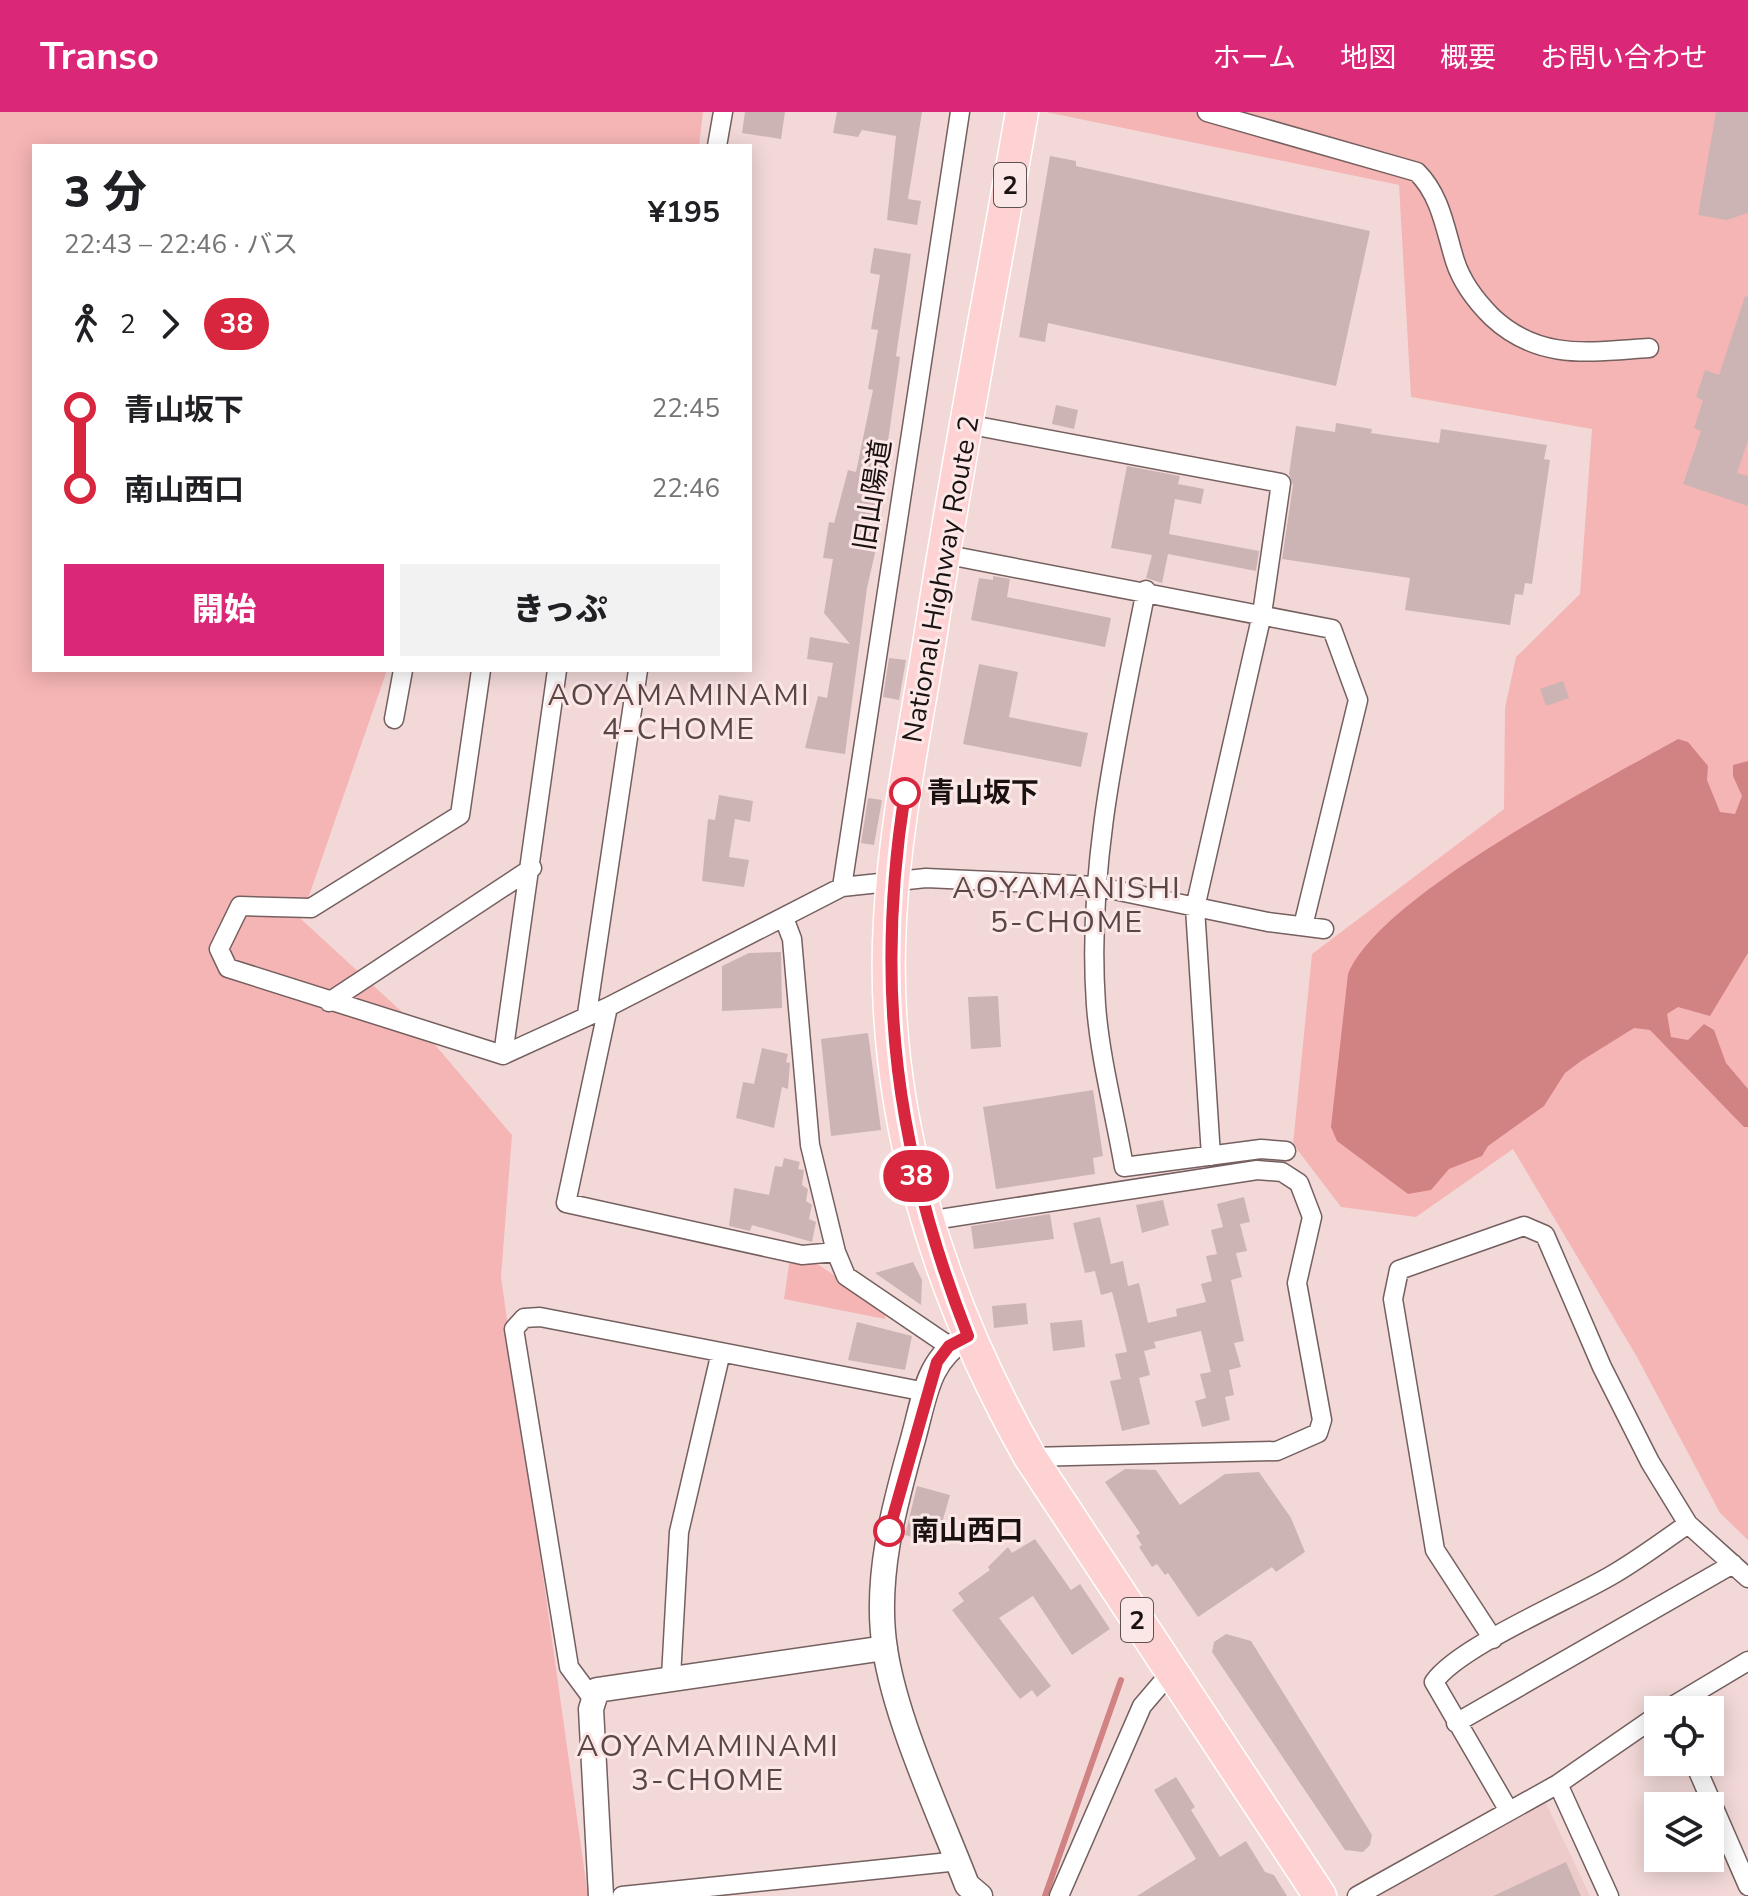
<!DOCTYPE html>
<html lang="ja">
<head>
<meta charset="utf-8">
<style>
  body { margin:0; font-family:"Nunito Sans","Noto Sans JP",sans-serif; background:#f2f2f2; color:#202124; height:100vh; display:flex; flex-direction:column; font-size:30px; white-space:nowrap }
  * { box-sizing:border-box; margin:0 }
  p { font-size:26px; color:#757577 }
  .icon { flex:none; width:44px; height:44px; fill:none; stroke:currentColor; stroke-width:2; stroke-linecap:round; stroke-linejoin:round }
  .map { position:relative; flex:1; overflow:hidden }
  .drawer { position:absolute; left:32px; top:32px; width:720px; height:528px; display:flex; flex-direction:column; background:#fff; border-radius:0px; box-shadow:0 4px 20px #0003 }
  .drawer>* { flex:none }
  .badge { padding:0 16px; border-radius:26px; font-size:28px; line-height:52px }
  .fabs { position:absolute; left:1644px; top:1584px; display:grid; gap:16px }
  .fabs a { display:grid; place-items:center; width:80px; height:80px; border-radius:0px; background:#fff; box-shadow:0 4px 20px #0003; font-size:40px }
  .map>.badge { position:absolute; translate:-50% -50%; box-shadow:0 0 0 4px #fff }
  .legs { display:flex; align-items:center; gap:12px; height:88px; padding:0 32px; font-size:26px }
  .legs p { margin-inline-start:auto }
  .head { display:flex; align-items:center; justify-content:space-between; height:136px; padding:0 32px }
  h1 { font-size:44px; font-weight:800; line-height:60px }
  .button { display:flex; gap:16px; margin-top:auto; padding:16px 32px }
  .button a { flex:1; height:92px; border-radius:0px; background:#db2777; color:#fff; font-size:32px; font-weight:800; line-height:92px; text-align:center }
  .button a+a { background:#f2f2f2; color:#202124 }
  ul { padding:0 32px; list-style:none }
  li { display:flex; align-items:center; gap:28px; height:80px; font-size:30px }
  li i { display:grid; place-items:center; width:12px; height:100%; margin:0 10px; background:currentColor }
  li i::after { content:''; width:20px; height:20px; margin:-10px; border:6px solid; border-radius:50%; background:#fff }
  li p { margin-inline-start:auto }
  li:first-child i { background:linear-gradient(#0000 50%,currentColor 0) }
  li:last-child i { background:linear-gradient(currentColor 50%,#0000 0) }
  header { display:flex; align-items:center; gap:48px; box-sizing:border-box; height:112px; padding:0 40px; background:#db2777; color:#fff }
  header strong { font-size:38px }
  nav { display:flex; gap:44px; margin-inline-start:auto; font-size:28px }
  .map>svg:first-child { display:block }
  .built { fill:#edcbcb }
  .green { fill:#f6b5b5 }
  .water { fill:#d18283 }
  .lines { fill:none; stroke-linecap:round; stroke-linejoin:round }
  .stream { stroke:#d18283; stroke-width:6 }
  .building { fill:#cdb4b4 }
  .minor-casing { stroke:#755f5f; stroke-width:21 }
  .tertiary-casing { stroke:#755f5f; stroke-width:27 }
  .trunk-casing { stroke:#fff; stroke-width:35 }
  .minor { stroke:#fff; stroke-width:18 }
  .tertiary { stroke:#fff; stroke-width:24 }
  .trunk { stroke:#fed2d2; stroke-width:32 }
  .line-1-casing { stroke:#fff; stroke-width:18 }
  .line-1 { stroke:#d7263d; stroke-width:12 }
  .stop-1-dot { fill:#fff; stroke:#d7263d; stroke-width:4 }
  .labels { text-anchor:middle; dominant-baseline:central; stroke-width:6; stroke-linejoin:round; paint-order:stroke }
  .shield { fill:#fce7e7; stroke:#5e5151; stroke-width:2 }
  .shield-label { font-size:26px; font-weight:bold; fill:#1a1111 }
  .street-label { font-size:28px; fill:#1a1111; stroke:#fce7e7 }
  .stop-label { font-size:28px; font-weight:bold; fill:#1a1111; stroke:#fce7e7; text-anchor:start }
  .neighbourhood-label { font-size:30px; letter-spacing:2px; fill:#5b4646; stroke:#fce7e7 }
</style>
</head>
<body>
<header>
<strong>Transo</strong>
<nav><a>ホーム</a><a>地図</a><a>概要</a><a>お問い合わせ</a></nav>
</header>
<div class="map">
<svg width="1748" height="1784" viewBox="0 0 1748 1784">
  <rect width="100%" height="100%" fill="#f2d9d8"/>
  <path class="built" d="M 1545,1689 L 1590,1784 L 1374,1784 Z"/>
  <path class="green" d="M 0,0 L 703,0 L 699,34 L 34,34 L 34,558 L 387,558 L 301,807 L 425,921 L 512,1023 L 501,1165 L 588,1784 L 0,1784 Z
    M 1046,0 L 1748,0 L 1748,1428 L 1720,1401 L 1637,1245 L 1513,1037 L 1416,1105 L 1341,1095 L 1293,1032 L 1312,842 L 1504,697 L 1505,596 L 1516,545 L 1580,482 L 1592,317 L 1411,285 L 1399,73 Z
    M 790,1146 L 819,1153 L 886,1199 L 885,1207 L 784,1187 Z"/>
  <path class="water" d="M 1678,627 L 1688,630 L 1708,654 L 1707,668 L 1720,700 L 1735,702 L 1742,684 L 1733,664 L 1733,653 L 1748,649 L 1748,841 L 1710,904 L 1678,895 L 1667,902 L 1671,925 L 1688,928 L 1704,912 L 1714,918 L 1726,951 L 1748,977 L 1748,1015 L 1744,1015 L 1650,918 L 1634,916 L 1581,949 L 1565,961 L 1544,994 L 1488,1034 L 1482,1044 L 1449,1057 L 1431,1078 L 1408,1082 L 1337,1029 L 1331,1015 L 1348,862 C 1380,784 1600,671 1678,627 Z"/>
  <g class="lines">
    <path class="stream" d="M 1045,1784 L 1121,1568"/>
  </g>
  <path class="building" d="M 745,0 L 785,0 L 781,27 L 742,21 Z
    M 837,0 L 922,0 L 908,87 L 921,89 L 917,113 L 887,108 L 896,24 L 862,18 L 858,25 L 833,21 Z
    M 1716,0 L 1748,0 L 1748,101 L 1727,108 L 1698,103 Z
    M 1050,44 L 1076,49 L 1076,54 L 1370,119 L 1336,274 L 1048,211 L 1045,230 L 1019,225 Z
    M 874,136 L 911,142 L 896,244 L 900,245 L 883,364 L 887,364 L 880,419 L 867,476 L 845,642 L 805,636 L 818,584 L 827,586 L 833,551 L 807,547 L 810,525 L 850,532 L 824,501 L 833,447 L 823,446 L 829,410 L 834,411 L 848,358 L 856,360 L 873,278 L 868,277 L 878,218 L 871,217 L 880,163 L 870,161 Z
    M 1745,184 L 1748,185 L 1748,328 L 1737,361 L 1748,364 L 1748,394 L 1683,372 L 1701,319 L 1694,316 L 1703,288 L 1696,285 L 1705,258 L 1719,263 Z
    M 1056,293 L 1078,298 L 1074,317 L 1052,312 Z
    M 1336,311 L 1372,317 L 1371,321 L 1439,331 L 1441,317 L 1547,333 L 1544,347 L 1550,348 L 1532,472 L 1525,471 L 1523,483 L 1515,482 L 1510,513 L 1405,498 L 1410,466 L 1282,447 L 1293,373 L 1289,362 L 1296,314 L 1335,320 Z
    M 1127,354 L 1180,364 L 1178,372 L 1204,377 L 1201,392 L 1175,387 L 1169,422 L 1259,439 L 1256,459 L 1168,442 L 1162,471 L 1146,466 L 1152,443 L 1111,436 Z
    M 993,464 L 1010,467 L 1007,485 L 1111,506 L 1105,535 L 971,508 L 979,466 L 993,468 Z
    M 889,546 L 906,548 L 899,588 L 883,585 Z
    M 979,552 L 1018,560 L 1009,605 L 1088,621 L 1081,655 L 963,632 Z
    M 1563,569 L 1569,586 L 1546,594 L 1540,577 Z
    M 719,683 L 753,689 L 750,710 L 735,707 L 729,745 L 749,748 L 744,775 L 702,769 L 708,707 L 715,708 Z
    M 868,686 L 882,688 L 874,733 L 861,731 Z
    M 781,840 L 782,896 L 722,899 L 722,854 L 749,841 Z
    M 998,884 L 1001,935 L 971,937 L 968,885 Z
    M 868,921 L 881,1018 L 831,1024 L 821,927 Z
    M 762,936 L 788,942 L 786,950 L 790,951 L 788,977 L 782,975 L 774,1016 L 736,1006 L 743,970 L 754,972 Z
    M 1093,978 L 1103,1044 L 1093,1046 L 1095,1062 L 996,1077 L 983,995 Z
    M 784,1046 L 800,1050 L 798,1057 L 804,1058 L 802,1073 L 808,1077 L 806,1089 L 812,1093 L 809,1107 L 816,1110 L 812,1130 L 752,1113 L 750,1119 L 729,1114 L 734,1076 L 769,1083 L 775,1054 L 782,1055 Z
    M 1244,1085 L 1250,1110 L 1240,1112 L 1247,1139 L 1236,1141 L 1242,1165 L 1231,1168 L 1244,1229 L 1234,1231 L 1241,1255 L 1229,1258 L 1234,1283 L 1225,1285 L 1230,1308 L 1202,1315 L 1195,1289 L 1206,1286 L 1200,1262 L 1211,1260 L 1201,1219 L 1154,1230 L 1156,1236 L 1144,1239 L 1150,1263 L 1139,1266 L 1150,1312 L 1122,1319 L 1110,1269 L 1121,1267 L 1115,1242 L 1127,1240 L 1118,1203 L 1112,1180 L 1101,1183 L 1095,1159 L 1085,1161 L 1073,1111 L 1100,1105 L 1111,1152 L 1123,1149 L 1128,1174 L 1139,1171 L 1148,1211 L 1177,1204 L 1176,1197 L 1206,1190 L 1201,1172 L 1212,1169 L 1206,1144 L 1217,1142 L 1211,1118 L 1223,1115 L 1217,1092 Z
    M 1163,1088 L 1169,1113 L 1142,1121 L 1136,1093 Z
    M 1050,1102 L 1054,1127 L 974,1137 L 971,1114 Z
    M 913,1150 L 922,1168 L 921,1193 L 875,1161 Z
    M 1026,1191 L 1028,1212 L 994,1216 L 992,1194 Z
    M 1082,1208 L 1085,1235 L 1053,1239 L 1050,1211 Z
    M 857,1210 L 912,1224 L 905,1258 L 848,1248 Z
    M 1125,1357 L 1156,1358 L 1180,1393 L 1225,1362 L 1259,1360 L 1291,1406 L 1305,1440 L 1276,1460 L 1272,1455 L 1198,1505 L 1168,1461 L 1165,1463 L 1157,1452 L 1152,1455 L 1139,1435 L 1142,1433 L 1136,1424 L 1140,1421 L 1105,1370 Z
    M 917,1374 L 950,1383 L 936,1432 L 905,1423 Z
    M 1035,1427 L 1071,1478 L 1080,1472 L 1110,1517 L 1072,1543 L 1033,1484 L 999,1506 L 1051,1574 L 1037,1585 L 1032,1578 L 1020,1587 L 952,1498 L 964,1489 L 958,1481 L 990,1458 L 988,1455 L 1008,1435 L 1012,1441 Z
    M 1226,1522 L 1251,1529 L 1372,1723 L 1370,1733 L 1363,1740 L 1345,1738 L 1212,1540 L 1214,1530 Z
    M 1176,1665 L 1195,1695 L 1191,1698 L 1220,1745 L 1246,1729 L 1265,1760 L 1274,1763 L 1287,1784 L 1137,1784 L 1196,1747 L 1154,1678 Z
    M 1566,1750 L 1581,1784 L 1493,1784 Z"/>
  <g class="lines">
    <defs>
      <path id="minor" d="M 1207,0 L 1417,60 C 1441,84 1445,117 1455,149 C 1462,171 1476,189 1492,205 C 1539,249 1589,240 1649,236
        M 717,34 L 723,0
        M 966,312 L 1281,371 L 1262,502 L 1195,796 L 1211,1044
        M 943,442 L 1332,517 L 1358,588 L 1303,814
        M 1146,478 C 1119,615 1086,753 1096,893 C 1100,947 1115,1002 1124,1055 L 1261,1037 L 1286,1039
        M 481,558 L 460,703 L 311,796 L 240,794 L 219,837 L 228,856 L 503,943 L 608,895 L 842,775 L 926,766 L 1095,774 L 1268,810 L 1324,817
        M 394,607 L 403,558
        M 842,775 L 960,0
        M 784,806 L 792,827 L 810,1033 L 836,1140 L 846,1164 L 949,1234
        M 329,890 L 532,756
        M 608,895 L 566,1091 L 802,1143 L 836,1140
        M 587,902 L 638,558
        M 503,943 L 557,558
        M 927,1109 L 1257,1058 L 1282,1060 L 1299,1071 L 1312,1105 L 1297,1171 L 1322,1308 L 1318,1321 L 1277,1339 L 1030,1345
        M 1493,1527 L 1435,1438 L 1393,1187 L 1399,1158 L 1524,1114 L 1545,1123 L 1602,1255 L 1650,1350 L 1688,1412 L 1748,1466
        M 671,1565 L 679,1420 L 721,1240
        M 592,1586 L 569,1555 L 514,1217 L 524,1206 L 540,1205 L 926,1280
        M 1666,1598 L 1748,1549
        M 1456,1611 L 1733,1452
        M 1694,1650 L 1748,1774
        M 1558,1672 L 1609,1784
        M 1509,1699 L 1434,1570 C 1458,1535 1570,1488 1612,1463 C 1638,1448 1663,1429 1688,1412
        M 622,1784 L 959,1749
        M 1059,1784 L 1142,1594 L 1171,1560
        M 1357,1784 L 1558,1672 L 1658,1603"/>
      <path id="tertiary" d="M 968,1224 C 927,1247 925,1284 913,1327 C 894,1395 874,1466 885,1537 C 896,1610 940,1703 967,1773 L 980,1784
        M 601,1784 L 591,1597 L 597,1578 L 885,1536"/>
      <path id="trunk" d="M 1022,0 C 992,173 958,346 931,520 C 916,615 895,712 890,808 C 879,997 938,1183 1030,1345 L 1320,1784"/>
    </defs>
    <use href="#minor" class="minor-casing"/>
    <use href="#tertiary" class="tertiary-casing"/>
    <use href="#trunk" class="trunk-casing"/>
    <use href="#minor" class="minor"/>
    <use href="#tertiary" class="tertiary"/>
    <use href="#trunk" class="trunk"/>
  </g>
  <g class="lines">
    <defs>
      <path id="line-1" d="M 889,1419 L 937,1250 L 949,1234 L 968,1224 C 896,1041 874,876 905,681"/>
    </defs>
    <use href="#line-1" class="line-1-casing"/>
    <use href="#line-1" class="line-1"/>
  </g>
  <g class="stop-1-dot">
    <circle cx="905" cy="681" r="14"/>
    <circle cx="889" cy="1419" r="14"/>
  </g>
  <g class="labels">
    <g class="shield">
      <rect x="994" y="51" width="32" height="44" rx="6"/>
      <rect x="1121" y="1486" width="32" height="44" rx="6"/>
    </g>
    <g class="shield-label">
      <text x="1010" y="73">2</text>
      <text x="1137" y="1508">2</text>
    </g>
    <g class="street-label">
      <text transform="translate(873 383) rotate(-81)">旧山陽道</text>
      <text transform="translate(941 467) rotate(-80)">National Highway Route 2</text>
    </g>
    <g class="stop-label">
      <text x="927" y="681">青山坂下</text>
      <text x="911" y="1419">南山西口</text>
    </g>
    <g class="neighbourhood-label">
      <text x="679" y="583">AOYAMAMINAMI<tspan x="679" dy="34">4-CHOME</tspan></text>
      <text x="1067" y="776">AOYAMANISHI<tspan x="1067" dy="34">5-CHOME</tspan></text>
      <text x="708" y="1634">AOYAMAMINAMI<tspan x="708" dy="34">3-CHOME</tspan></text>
    </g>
  </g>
</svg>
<div class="fabs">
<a><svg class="icon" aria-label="locate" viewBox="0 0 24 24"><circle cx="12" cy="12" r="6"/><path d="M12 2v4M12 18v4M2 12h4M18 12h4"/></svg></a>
<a><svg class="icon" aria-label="layers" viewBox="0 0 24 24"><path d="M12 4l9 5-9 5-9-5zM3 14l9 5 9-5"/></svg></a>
</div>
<b class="badge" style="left:916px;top:1064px;background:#d7263d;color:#fff">38</b>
<section class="drawer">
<div class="head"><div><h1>3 分</h1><p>22:43 – 22:46 · バス</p></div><b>¥195</b></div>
<div class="legs"><svg class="icon" aria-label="walk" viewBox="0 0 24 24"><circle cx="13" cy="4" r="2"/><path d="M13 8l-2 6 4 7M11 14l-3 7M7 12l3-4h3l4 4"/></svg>2<svg class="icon" aria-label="forward" viewBox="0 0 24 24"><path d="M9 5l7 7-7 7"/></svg><b class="badge" style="background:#d7263d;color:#fff">38</b></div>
<ul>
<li><i style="color:#d7263d"></i><b>青山坂下</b><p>22:45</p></li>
<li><i style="color:#d7263d"></i><b>南山西口</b><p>22:46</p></li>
</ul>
<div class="button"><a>開始</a><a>きっぷ</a></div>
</section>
</div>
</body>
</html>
